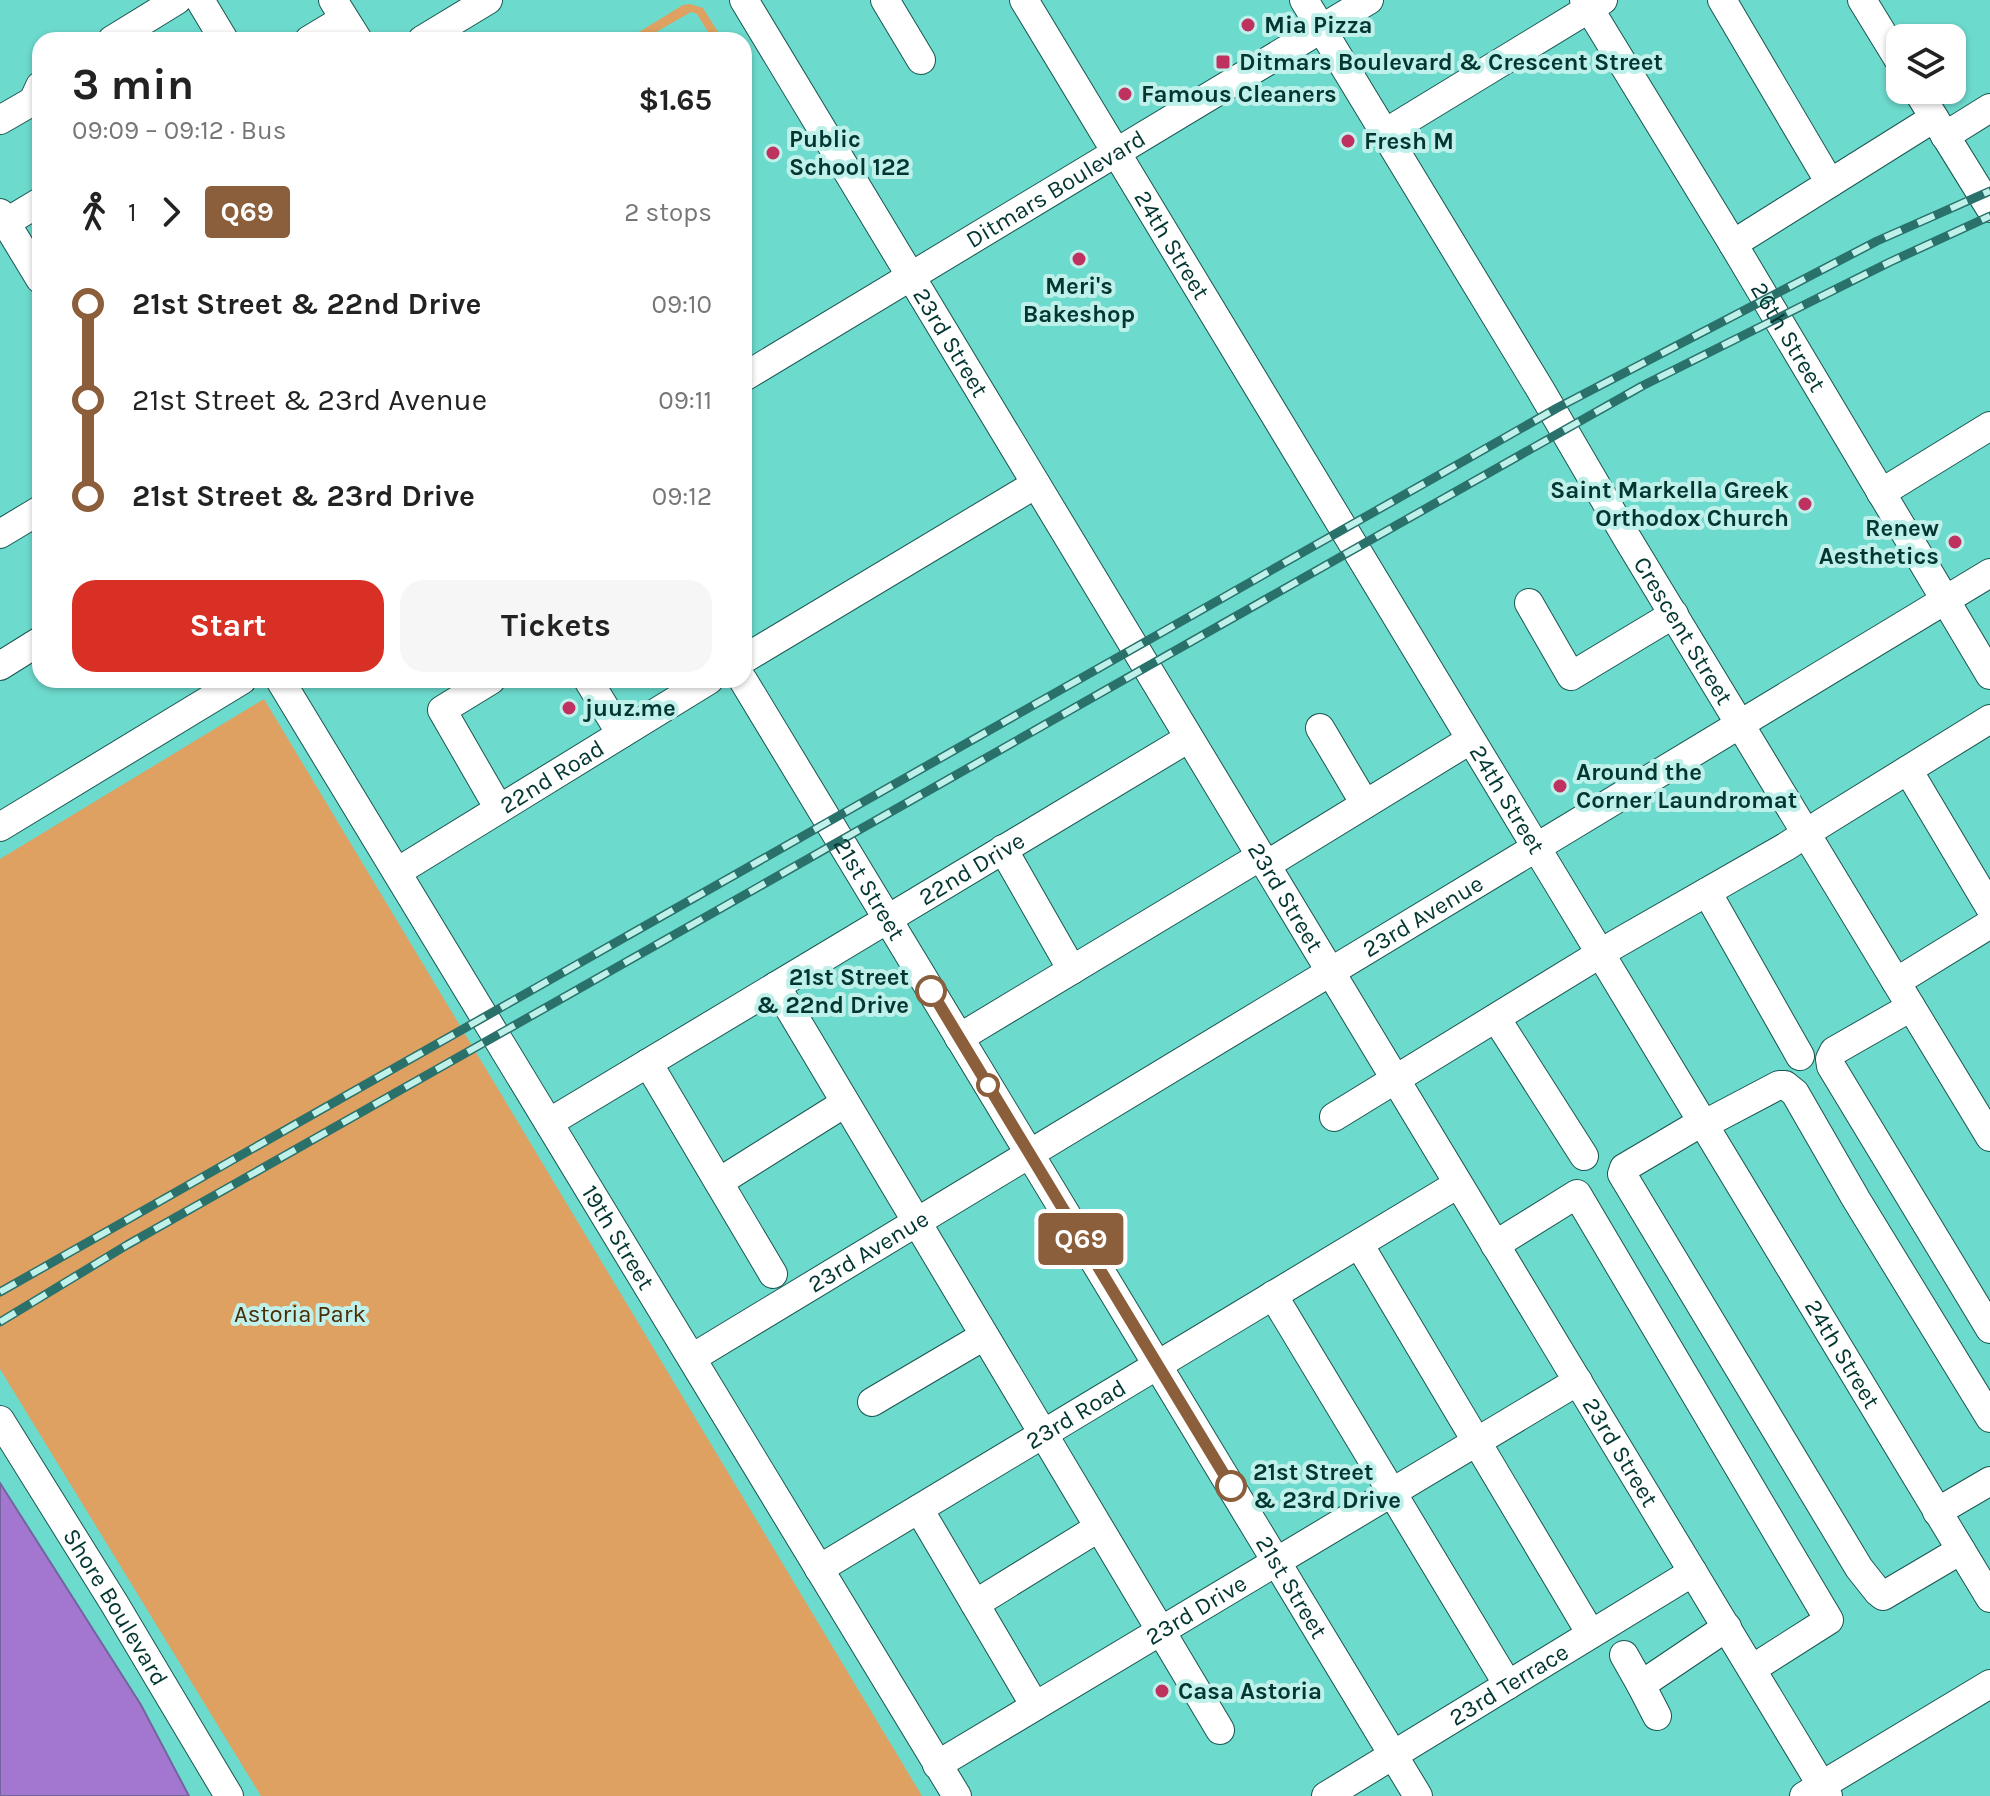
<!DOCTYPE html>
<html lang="en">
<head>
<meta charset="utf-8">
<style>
  body { margin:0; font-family:Karla,sans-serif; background:#f6f6f6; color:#222; height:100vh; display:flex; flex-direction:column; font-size:30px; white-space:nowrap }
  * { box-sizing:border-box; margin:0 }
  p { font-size:26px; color:#767676 }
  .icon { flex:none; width:44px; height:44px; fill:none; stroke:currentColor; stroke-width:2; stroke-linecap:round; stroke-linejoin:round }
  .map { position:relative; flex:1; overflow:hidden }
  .sheet { position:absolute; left:32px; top:32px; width:720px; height:656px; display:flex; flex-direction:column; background:#fff; border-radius:24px; box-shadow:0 2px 6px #0004 }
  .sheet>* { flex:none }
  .badge { padding:0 16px; border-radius:6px; font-size:28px; line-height:52px }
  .buttons { position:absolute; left:1886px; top:24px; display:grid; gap:16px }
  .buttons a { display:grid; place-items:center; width:80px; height:80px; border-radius:16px; background:#fff; box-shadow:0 2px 6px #0004; font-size:40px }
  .map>.badge { position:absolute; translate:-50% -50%; box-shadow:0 0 0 4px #fff }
  .legs { display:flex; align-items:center; gap:12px; height:88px; padding:0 40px; font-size:26px }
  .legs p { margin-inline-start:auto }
  .headline { display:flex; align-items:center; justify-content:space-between; height:136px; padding:0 40px }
  h1 { font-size:44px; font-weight:700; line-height:60px }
  .cta { display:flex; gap:16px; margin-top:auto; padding:16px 40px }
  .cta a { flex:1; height:92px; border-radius:24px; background:#d93025; color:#fff; font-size:32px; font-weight:700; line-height:92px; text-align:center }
  .cta a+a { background:#f6f6f6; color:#222 }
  ul { padding:0 40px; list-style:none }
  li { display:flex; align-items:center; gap:28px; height:96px; font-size:30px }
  li i { display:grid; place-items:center; width:12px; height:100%; margin:0 10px; background:currentColor }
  li i::after { content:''; width:20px; height:20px; margin:-10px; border:6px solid; border-radius:50%; background:#fff }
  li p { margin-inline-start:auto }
  li:first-child i { background:linear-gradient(#0000 50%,currentColor 0) }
  li:last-child i { background:linear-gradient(currentColor 50%,#0000 0) }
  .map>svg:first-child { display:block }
  .green { fill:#dea161 }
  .water { fill:#a377cf; stroke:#7364a0; stroke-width:2 }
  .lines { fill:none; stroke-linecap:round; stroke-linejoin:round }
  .minor-casing { stroke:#1a5650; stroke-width:30 }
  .minor { stroke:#fff; stroke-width:28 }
  .rail-casing { stroke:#29716a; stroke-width:9 }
  .rail { stroke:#bff0ea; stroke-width:6; stroke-dasharray:18; stroke-linecap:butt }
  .line-1-casing { stroke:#fff; stroke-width:18 }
  .line-1 { stroke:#8b5e3c; stroke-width:12 }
  .poi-dot { fill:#bf315f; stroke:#bff0ea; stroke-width:3 }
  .stop-1-dot { fill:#fff; stroke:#8b5e3c; stroke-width:4 }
  .labels { text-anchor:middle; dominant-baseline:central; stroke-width:8; stroke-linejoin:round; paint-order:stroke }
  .poi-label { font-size:24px; font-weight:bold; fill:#023631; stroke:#bff0ea; text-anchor:start }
  .street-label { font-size:24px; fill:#023631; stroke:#bff0ea }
  .stop-label { font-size:24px; font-weight:bold; fill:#023631; stroke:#bff0ea; text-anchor:end }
  .park-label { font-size:24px; fill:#4a2c07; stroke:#bff0ea }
</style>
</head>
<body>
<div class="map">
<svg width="1990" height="1796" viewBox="0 0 1990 1796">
  <rect width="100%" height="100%" fill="#6ddace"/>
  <path class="green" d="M 690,4 L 703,8 L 723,40 L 713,40 L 697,14 L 691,12 L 642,40 L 626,40 L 683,5 Z
    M 264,699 L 922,1796 L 261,1796 L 0,1369 L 0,859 Z"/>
  <path class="water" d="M 0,1483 L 141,1705 L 189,1796 L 0,1796 Z"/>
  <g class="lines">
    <defs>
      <g id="minor">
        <path d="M 200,0 L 224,40"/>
        <path d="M 333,0 L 358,40"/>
        <path id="s1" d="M 744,0 L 1828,1796"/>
        <path d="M 885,0 L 921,60"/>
        <path id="s2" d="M 1024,0 L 1990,1598"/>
        <path id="s3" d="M 1304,0 L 1540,389 L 1627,538 L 1990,1137"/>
        <path id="s4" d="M 1584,0 L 1733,244 L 1990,675"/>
        <path d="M 1722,0 L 1830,183"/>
        <path d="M 1862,0 L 1900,62"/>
        <path d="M 112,40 L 177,0"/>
        <path d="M 309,40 L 344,19"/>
        <path d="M 422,40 L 488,0"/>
        <path d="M 1917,90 L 1990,208"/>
        <path d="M 0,120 L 33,101 L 40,86"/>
        <path d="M 1385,133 L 1603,0"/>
        <path d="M 1945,136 L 1990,108"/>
        <path d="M 0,213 L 40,279"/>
        <path d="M 0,226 L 40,202"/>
        <path d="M 1733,244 L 1934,118"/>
        <path id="s5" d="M 744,377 L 1369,0"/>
        <path d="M 1881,493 L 1990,426"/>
        <path d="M 0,534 L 40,510"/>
        <path d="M 1529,603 L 1571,676 L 1674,614"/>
        <path d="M 744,659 L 1036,484"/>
        <path d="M 0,666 L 40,641"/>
        <path id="s6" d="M 280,680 L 957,1796"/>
        <path d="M 491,680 L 442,710 L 499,809"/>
        <path d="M 588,680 L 621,734"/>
        <path id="s7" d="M 743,680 L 1418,1796"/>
        <path d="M 1320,728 L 1365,804"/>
        <path d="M 1908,770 L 1989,906"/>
        <path d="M 0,827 L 242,680"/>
        <path d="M 1003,849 L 1072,970"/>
        <path d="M 1266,865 L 1470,740"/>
        <path id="s8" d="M 397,872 L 709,680"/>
        <path d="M 1707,892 L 1800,1056"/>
        <path d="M 1896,982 L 1990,924"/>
        <path d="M 776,986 L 1220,1730"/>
        <path d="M 1911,1007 L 1834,1051 L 1830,1059 L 1831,1066 L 1990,1329"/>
        <path d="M 1496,1018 L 1584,1156"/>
        <path d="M 959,1038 L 1261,856"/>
        <path d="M 648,1063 L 773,1274"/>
        <path d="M 1334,1117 L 1616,944 L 1787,846 L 1822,823 L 1990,719"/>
        <path id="s9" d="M 550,1122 L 1189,738"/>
        <path d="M 1702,1122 L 1624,1168 L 1622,1174 L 1859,1568 L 1878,1592 L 1883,1596 L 1961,1550"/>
        <path d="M 1703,1125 L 1779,1085 L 1785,1085 L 1795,1093 L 1856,1199 L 1990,1418"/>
        <path d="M 719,1182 L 845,1103"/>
        <path d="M 1359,1244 L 1591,1634"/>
        <path d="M 1495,1245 L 1577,1194 L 1829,1620 L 1752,1669"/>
        <path d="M 1273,1295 L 1508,1685"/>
        <path id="s10" d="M 692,1358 L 1990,573"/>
        <path d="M 872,1402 L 984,1336"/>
        <path id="s11" d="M 0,1420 L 114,1603 L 229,1796"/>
        <path d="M 919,1509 L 1035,1706"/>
        <path d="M 1937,1512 L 1990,1481"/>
        <path id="s12" d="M 819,1569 L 1458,1184"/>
        <path d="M 975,1604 L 1098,1528"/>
        <path d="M 1624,1655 L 1641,1685"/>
        <path d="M 1657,1716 L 1641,1685 L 1727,1627"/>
        <path id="s13" d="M 937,1765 L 1578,1381"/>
        <path id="s14" d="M 1326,1796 L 1693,1572"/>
        <path d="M 1804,1796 L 1990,1684"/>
      </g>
    </defs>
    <use href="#minor" class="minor-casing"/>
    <use href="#minor" class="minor"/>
    <defs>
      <path id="rail" d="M 0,1292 L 1557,408 L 1877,241 L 1990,191
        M 0,1322 L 127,1245 L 1642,386 L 1890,262 L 1990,216"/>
    </defs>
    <use href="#rail" class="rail-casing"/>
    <use href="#rail" class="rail"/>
  </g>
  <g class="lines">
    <defs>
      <path id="line-1" d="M 931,991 L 1231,1486"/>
    </defs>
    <use href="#line-1" class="line-1-casing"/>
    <use href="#line-1" class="line-1"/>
  </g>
  <g class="poi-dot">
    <circle cx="1248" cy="25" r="8"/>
    <rect x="1215" y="54" width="16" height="16" rx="4"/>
    <circle cx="1125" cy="94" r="8"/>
    <circle cx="1348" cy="141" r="8"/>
    <circle cx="773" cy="153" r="8"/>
    <circle cx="1079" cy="259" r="8"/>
    <circle cx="1805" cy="504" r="8"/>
    <circle cx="1955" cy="542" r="8"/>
    <circle cx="569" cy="708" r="8"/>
    <circle cx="1560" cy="786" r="8"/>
    <circle cx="1162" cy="1691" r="8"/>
  </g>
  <g class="stop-1-dot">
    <circle cx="931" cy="991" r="14"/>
    <circle cx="988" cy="1085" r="10"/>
    <circle cx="1231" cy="1486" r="14"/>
  </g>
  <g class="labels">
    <g class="poi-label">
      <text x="1264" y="25">Mia Pizza</text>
      <text x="1239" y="62">Ditmars Boulevard &amp; Crescent Street</text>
      <text x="1141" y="94">Famous Cleaners</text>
      <text x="789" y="139">Public<tspan x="789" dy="28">School 122</tspan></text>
      <text x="1364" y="141">Fresh M</text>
      <text x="1079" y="286" text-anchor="middle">Meri's<tspan x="1079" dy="28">Bakeshop</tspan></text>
      <text x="1789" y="490" text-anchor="end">Saint Markella Greek<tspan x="1789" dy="28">Orthodox Church</tspan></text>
      <text x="1939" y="528" text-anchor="end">Renew<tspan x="1939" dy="28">Aesthetics</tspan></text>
      <text x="585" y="708">juuz.me</text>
      <text x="1576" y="772">Around the<tspan x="1576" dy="28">Corner Laundromat</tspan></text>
      <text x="1178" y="1691">Casa Astoria</text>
    </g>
    <g class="street-label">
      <text stroke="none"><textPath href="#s5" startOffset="364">Ditmars Boulevard</textPath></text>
      <text stroke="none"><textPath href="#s2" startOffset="286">24th Street</textPath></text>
      <text stroke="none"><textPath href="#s4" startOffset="394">26th Street</textPath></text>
      <text stroke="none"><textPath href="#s1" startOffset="400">23rd Street</textPath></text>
      <text stroke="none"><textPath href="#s3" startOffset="736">Crescent Street</textPath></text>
      <text stroke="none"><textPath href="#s8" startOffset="182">22nd Road</textPath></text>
      <text stroke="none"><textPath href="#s2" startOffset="934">24th Street</textPath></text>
      <text stroke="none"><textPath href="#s9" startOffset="492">22nd Drive</textPath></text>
      <text stroke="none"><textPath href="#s7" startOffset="244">21st Street</textPath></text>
      <text stroke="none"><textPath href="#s1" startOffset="1048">23rd Street</textPath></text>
      <text stroke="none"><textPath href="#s10" startOffset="854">23rd Avenue</textPath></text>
      <text stroke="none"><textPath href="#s6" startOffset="652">19th Street</textPath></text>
      <text stroke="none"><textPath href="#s10" startOffset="206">23rd Avenue</textPath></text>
      <text stroke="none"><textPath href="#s2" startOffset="1582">24th Street</textPath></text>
      <text stroke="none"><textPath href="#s12" startOffset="300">23rd Road</textPath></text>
      <text stroke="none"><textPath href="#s1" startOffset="1696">23rd Street</textPath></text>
      <text stroke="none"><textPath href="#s7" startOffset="1060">21st Street</textPath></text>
      <text stroke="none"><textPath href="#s11" startOffset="220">Shore Boulevard</textPath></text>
      <text stroke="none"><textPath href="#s13" startOffset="302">23rd Drive</textPath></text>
      <text stroke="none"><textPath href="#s14" startOffset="214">23rd Terrace</textPath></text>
    </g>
    <g class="stop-label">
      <text x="909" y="977">21st Street<tspan x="909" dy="28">&amp; 22nd Drive</tspan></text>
      <text x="1253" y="1472" text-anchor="start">21st Street<tspan x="1253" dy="28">&amp; 23rd Drive</tspan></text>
    </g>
    <g class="park-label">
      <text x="300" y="1314">Astoria Park</text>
    </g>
  </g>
</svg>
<div class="buttons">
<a><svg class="icon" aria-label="layers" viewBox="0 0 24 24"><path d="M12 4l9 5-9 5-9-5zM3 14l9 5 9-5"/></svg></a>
</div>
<b class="badge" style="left:1081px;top:1239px;background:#8b5e3c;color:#fff">Q69</b>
<section class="sheet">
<div class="headline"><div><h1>3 min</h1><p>09:09 – 09:12 · Bus</p></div><b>$1.65</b></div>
<div class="legs"><svg class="icon" aria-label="walk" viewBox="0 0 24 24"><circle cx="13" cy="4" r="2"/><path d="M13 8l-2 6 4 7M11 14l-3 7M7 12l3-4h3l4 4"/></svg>1<svg class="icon" aria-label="forward" viewBox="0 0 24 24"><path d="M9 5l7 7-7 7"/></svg><b class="badge" style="background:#8b5e3c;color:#fff">Q69</b><p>2 stops</p></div>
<ul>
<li><i style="color:#8b5e3c"></i><b>21st Street &amp; 22nd Drive</b><p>09:10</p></li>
<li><i style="color:#8b5e3c"></i><span>21st Street &amp; 23rd Avenue</span><p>09:11</p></li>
<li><i style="color:#8b5e3c"></i><b>21st Street &amp; 23rd Drive</b><p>09:12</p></li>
</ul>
<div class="cta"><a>Start</a><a>Tickets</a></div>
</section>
</div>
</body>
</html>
